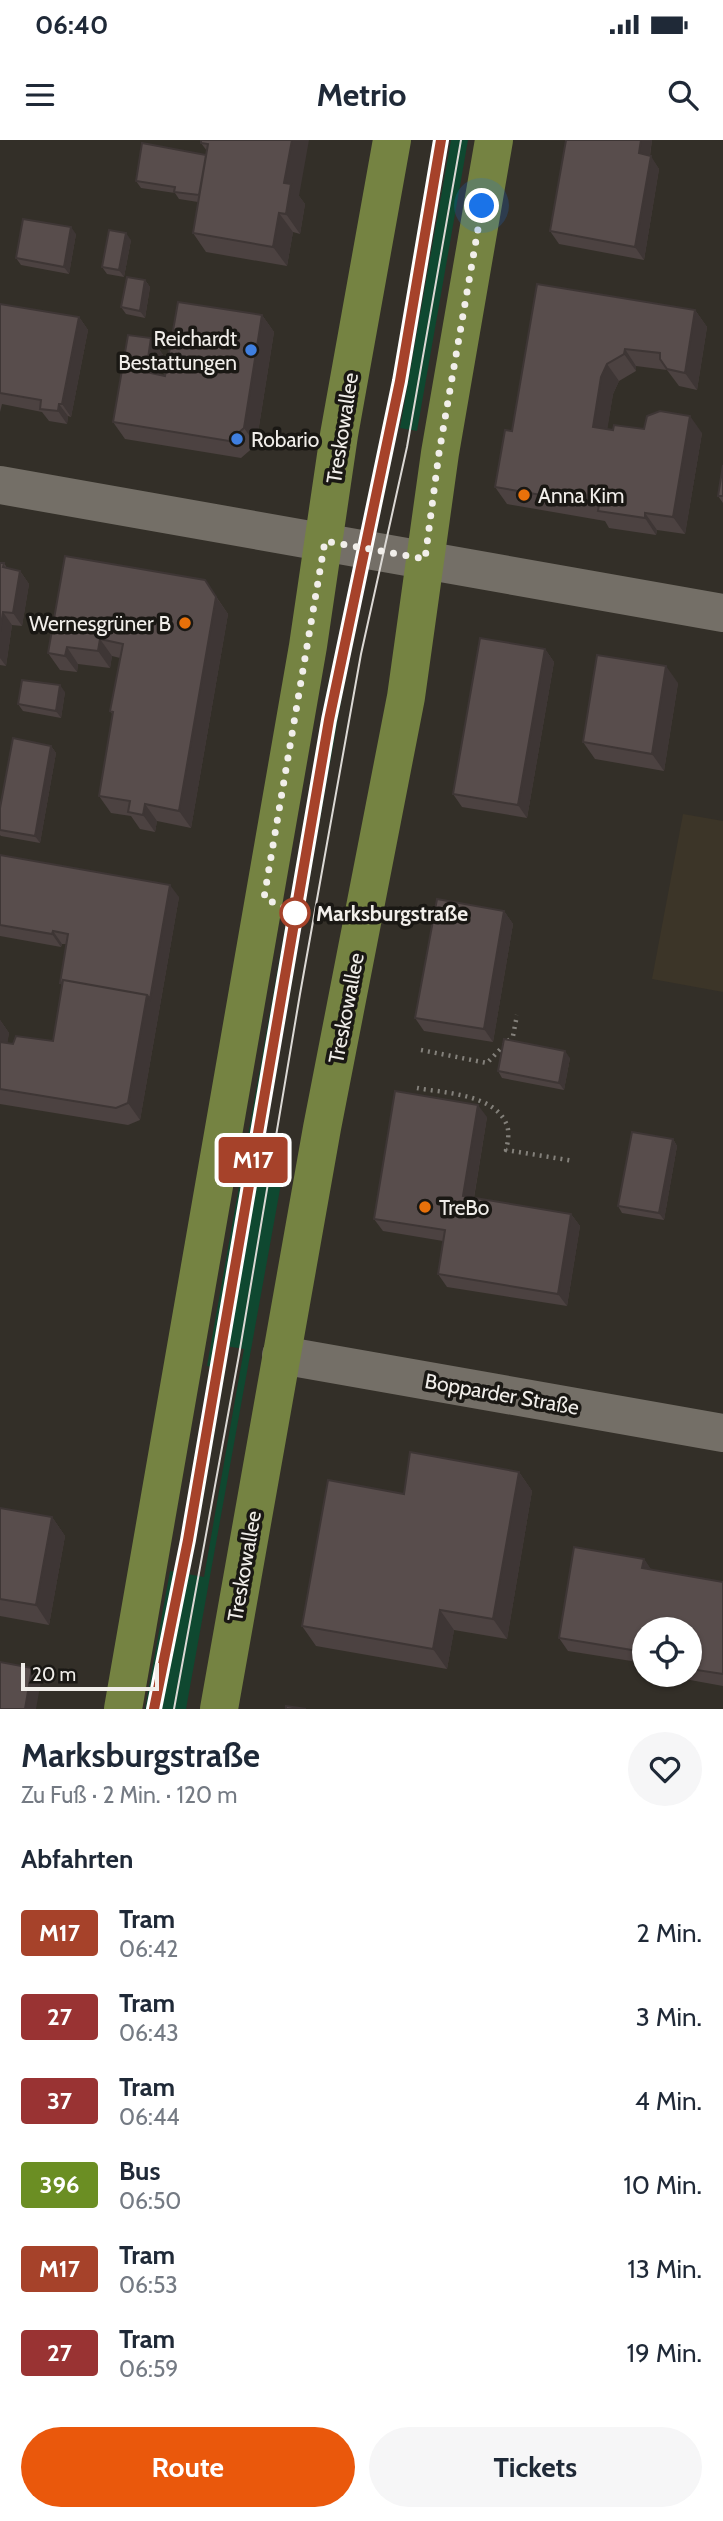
<!DOCTYPE html>
<html lang="de">
<head>
<meta charset="utf-8">
<style>
  body { margin:0; font-family:Cabin,sans-serif; background:#f6f6f7; color:#1f2937; height:100vh; display:flex; flex-direction:column; font-size:26px; white-space:nowrap }
  * { box-sizing:border-box; margin:0 }
  p { font-size:23px; color:#747a83 }
  .icon { flex:none; width:38px; height:38px; fill:none; stroke:currentColor; stroke-width:2; stroke-linecap:round; stroke-linejoin:round }
  .map { position:relative; height:1569px; overflow:hidden }
  .drawer { display:flex; flex-direction:column; background:#fff; flex:1 }
  .drawer>* { flex:none }
  .badge { padding:0 14px; border-radius:5px; font-size:24px; line-height:46px }
  .tools { position:absolute; left:632px; top:1477px; display:grid; gap:14px }
  .tools a { display:grid; place-items:center; width:70px; height:70px; border-radius:50%; background:#fff; box-shadow:0 2px 5px #0004; font-size:35px }
  .scale { position:absolute; left:21px; bottom:18px; width:138px; box-sizing:border-box; padding-left:7px; border:4px solid #f1eeea; border-top:0; font-size:19px; line-height:24px; white-space:nowrap; color:#f1eeea; -webkit-text-stroke:5px #1a1814; paint-order:stroke }
  .you { position:absolute; width:35px; height:35px; margin:-18px; border:5px solid #fff; border-radius:50%; background:#1a73e8; box-shadow:0 0 0 10px #1a73e833 }
  .map>.badge { position:absolute; translate:-50% -50%; box-shadow:0 0 0 4px #fff }
  h2 { padding:0 21px; font-size:26px; line-height:63px }
  .round { display:grid; place-items:center; flex:none; width:74px; height:74px; border-radius:37px; background:#f6f6f7 }
  .headline { display:flex; align-items:center; justify-content:space-between; height:119px; padding:0 21px }
  h1 { font-size:33px; font-weight:700; line-height:52px }
  .cta { display:flex; gap:14px; margin-top:auto; padding:14px 21px }
  .cta a { flex:1; height:80px; border-radius:42px; background:#ea580c; color:#fff; font-size:28px; font-weight:700; line-height:80px; text-align:center }
  .cta a+a { background:#f6f6f7; color:#1f2937 }
  ul { padding:0; list-style:none }
  li { display:flex; align-items:center; gap:21px; height:84px; padding:0 21px }
  li div { flex:1 }
  li b { display:block; font-size:26px }
  li em { font-style:normal }
  li .badge { min-width:77px; font-weight:700; text-align:center }
  .status { display:flex; justify-content:space-between; align-items:center; height:49px; padding:0 35px; background:#fff; direction:ltr }
  .status svg { height:19px; fill:currentColor }
  header { display:flex; justify-content:space-between; align-items:center; height:91px; padding:0 21px; background:#fff; font-size:32px; font-weight:700 }
  .map>svg:first-child { display:block }
  .built { fill:#3c3528 }
  .green { fill:#0f4830 }
  .lines { fill:none; stroke-linecap:round; stroke-linejoin:round }
  .path { stroke:#84817b; stroke-width:4.5; stroke-dasharray:2 5; stroke-linecap:butt }
  .minor { stroke:#746f67; stroke-width:38 }
  .major { stroke:#758342; stroke-width:38 }
  .tram { stroke:#dcd9d5; stroke-width:2 }
  .wall { fill:#4c4241 }
  .shaded-wall { fill:#3e3635 }
  .building { fill:#584d4c; stroke:#3e3635; stroke-width:2 }
  .line-casing { stroke:#fff; stroke-width:16 }
  .line { stroke:#a6422a; stroke-width:10 }
  .walk { stroke:#f1eeea; stroke-width:7; stroke-dasharray:0 12.6 }
  .shop-dot { fill:#3f7fe0; stroke:#1a1814; stroke-width:2.5 }
  .food-dot { fill:#e8710a; stroke:#1a1814; stroke-width:2.5 }
  .stop-dot { fill:#fff; stroke:#a6422a; stroke-width:3.5 }
  .labels { text-anchor:middle; dominant-baseline:central; stroke-width:7; stroke-linejoin:round; paint-order:stroke }
  .poi-label { font-size:21px; fill:#f1eeea; stroke:#1a1814; text-anchor:start }
  .street-label { font-size:21px; fill:#f1eeea; stroke:#1a1814 }
  .stop-label { font-size:21px; font-weight:bold; fill:#f1eeea; stroke:#1a1814; text-anchor:start }
</style>
</head>
<body>
<div class="status"><b>06:40</b><svg viewBox="0 0 49 12"><path d="M0 12V9h3v3zM5 12V6h3v6zM10 12V3h3v9zM15 12V0h3v12zM26 1h20v11H26zM47 4h2v5h-2z"/></svg></div>
<header><svg class="icon" aria-label="menu" viewBox="0 0 24 24"><path d="M4 6h16M4 12h16M4 18h16"/></svg>Metrio<svg class="icon" aria-label="search" viewBox="0 0 24 24"><circle cx="10" cy="10" r="6"/><path d="M15 15l6 6"/></svg></header>
<div class="map">
<svg width="723" height="1569" viewBox="0 0 723 1569">
  <rect width="100%" height="100%" fill="#332f28"/>
  <path class="built" d="M 683,674 L 723,681 L 723,852 L 652,839 Z"/>
  <path class="green" d="M 451,0 L 468,0 L 417,291 L 400,288 Z
    M 330,536 L 345,539 L 263,999 L 288,1005 L 186,1569 L 145,1569 L 170,1431 L 204,1437 L 244,1209 L 220,1205 L 215,1227 L 207,1226 Z"/>
  <g class="lines">
    <path class="path" d="M 421,910 L 487,923 L 513,896 L 517,875
      M 417,948 C 444,953 493,954 506,983 C 510,991 508,1002 506,1010 L 574,1021"/>
    <path class="minor" d="M 0,345 L 723,473
      M 281,1215 L 723,1293"/>
    <path class="major" d="M 123,1569 L 308,506 L 339,295 L 392,0
      M 219,1569 L 322,988 L 406,557 L 440,313 L 494,0"/>
    <path class="tram" d="M 154,1569 L 188,1400 L 329,580 L 400,241 L 441,0
      M 174,1569 L 239,1215 L 300,854 L 361,514 L 407,307 L 461,0"/>
  </g>
  <path class="wall" d="M 201,0 L 299,56 L 305,64 L 300,94 L 293,92 L 287,126 L 206,112 L 193,93 L 198,62 L 179,59 L 175,53 L 141,48 L 136,41 L 206,15 L 207,11 L 201,3 Z
    M 566,0 L 652,0 L 650,16 L 659,29 L 644,120 L 559,104 L 550,91 Z
    M 76,94 L 69,134 L 21,125 L 16,118 Z
    M 131,100 L 124,137 L 107,134 L 102,127 Z
    M 145,140 L 150,147 L 145,178 L 126,174 L 121,167 Z
    M 537,144 L 695,170 L 707,187 L 697,250 L 679,246 L 667,230 L 636,226 L 636,231 L 619,241 L 613,254 L 607,289 L 644,289 L 702,293 L 685,394 L 657,390 L 656,395 L 609,388 L 605,381 L 507,364 L 495,347 L 512,291 Z
    M 0,164 L 79,177 L 88,190 L 71,277 L 68,276 L 67,284 L 49,281 L 42,272 L 2,264 L 0,272 Z
    M 262,175 L 274,192 L 256,305 L 241,318 L 125,299 L 113,282 L 151,198 L 163,215 L 160,235 L 165,236 Z
    M 723,325 L 723,363 L 718,356 Z
    M 0,423 L 4,423 L 7,428 L 20,431 L 29,444 L 22,486 L 12,485 L 6,526 L 0,525 Z
    M 205,440 L 228,474 L 191,688 L 157,681 L 155,692 L 140,689 L 131,676 L 111,673 L 99,656 L 113,575 L 110,571 L 120,518 L 112,516 L 110,528 L 78,524 L 77,532 L 60,530 L 48,513 Z
    M 545,509 L 554,522 L 527,678 L 462,667 L 453,654 Z
    M 678,543 L 664,631 L 595,619 L 583,602 Z
    M 65,552 L 61,578 L 23,571 L 18,564 Z
    M 51,606 L 56,613 L 40,703 L 1,696 L 0,695 L 0,668 Z
    M 0,715 L 179,757 L 140,980 L 128,985 L 0,964 L 0,880 L 9,893 L 7,903 L 13,904 L 53,901 L 62,845 L 60,843 L 66,804 L 62,804 L 61,807 L 0,796 Z
    M 504,771 L 513,784 L 493,902 L 424,891 L 415,878 Z
    M 570,918 L 564,950 L 502,938 L 498,931 Z
    M 487,977 L 474,1058 L 571,1074 L 580,1086 L 567,1166 L 447,1147 L 438,1134 L 443,1101 L 383,1091 L 374,1079 Z
    M 673,999 L 677,1006 L 664,1080 L 622,1073 L 618,1066 Z
    M 519,1332 L 532,1351 L 507,1499 L 454,1490 L 447,1529 L 316,1506 L 302,1486 L 404,1354 Z
    M 0,1368 L 52,1377 L 65,1396 L 49,1485 L 0,1476 Z
    M 644,1419 L 651,1430 L 723,1442 L 723,1546 L 679,1538 L 677,1535 L 690,1535 L 690,1489 L 644,1489 L 644,1523 L 568,1511 L 559,1498 Z"/>
  <path class="shaded-wall" d="M 292,0 L 309,0 L 299,56 L 305,64 L 300,94 L 286,74 L 284,43 Z
    M 641,0 L 652,0 L 648,26 L 639,13 Z
    M 651,16 L 659,29 L 644,120 L 635,107 Z
    M 279,73 L 293,92 L 287,126 L 273,107 Z
    M 71,87 L 76,94 L 69,134 L 64,127 Z
    M 126,93 L 131,100 L 124,137 L 119,130 Z
    M 145,140 L 150,147 L 145,178 L 140,171 Z
    M 695,170 L 707,187 L 697,250 L 685,233 Z
    M 262,175 L 274,192 L 256,305 L 244,288 Z
    M 79,177 L 88,190 L 71,277 L 62,264 Z
    M 151,198 L 163,215 L 158,249 L 146,232 Z
    M 625,209 L 636,226 L 636,231 L 624,214 Z
    M 607,224 L 619,241 L 613,254 L 605,304 L 593,287 L 601,237 Z
    M 59,264 L 68,276 L 67,284 L 58,271 Z
    M 690,276 L 702,293 L 685,394 L 673,377 Z
    M 645,373 L 657,390 L 656,395 L 645,378 Z
    M 20,431 L 29,444 L 22,486 L 13,473 Z
    M 216,457 L 228,474 L 191,688 L 179,671 Z
    M 3,472 L 12,485 L 6,526 L 0,518 L 0,492 Z
    M 100,499 L 112,516 L 110,528 L 98,511 Z
    M 67,507 L 78,524 L 77,532 L 65,516 Z
    M 545,509 L 554,522 L 527,678 L 518,665 Z
    M 666,526 L 678,543 L 664,631 L 652,614 Z
    M 60,545 L 65,552 L 61,578 L 56,571 Z
    M 51,606 L 56,613 L 40,703 L 35,696 Z
    M 145,664 L 157,681 L 155,692 L 143,675 Z
    M 170,745 L 179,757 L 140,980 L 128,963 L 147,855 Z
    M 504,771 L 513,784 L 493,902 L 484,889 Z
    M 53,791 L 62,804 L 61,807 L 52,794 Z
    M 0,880 L 9,893 L 5,918 L 0,911 Z
    M 565,911 L 570,918 L 564,950 L 559,943 Z
    M 478,965 L 487,977 L 472,1069 L 463,1056 Z
    M 673,999 L 677,1006 L 664,1080 L 659,1073 Z
    M 571,1074 L 580,1086 L 567,1166 L 558,1154 Z
    M 519,1332 L 532,1351 L 507,1499 L 493,1479 Z
    M 52,1377 L 65,1396 L 49,1485 L 36,1465 Z
    M 644,1419 L 653,1432 L 642,1428 Z
    M 440,1470 L 454,1490 L 447,1529 L 433,1509 Z
    M 32,1528 L 41,1541 L 36,1569 L 25,1569 Z"/>
  <path class="building" d="M 201,0 L 292,0 L 284,43 L 291,44 L 286,74 L 279,73 L 273,107 L 193,93 L 208,4 L 201,3 Z
    M 566,0 L 641,0 L 639,13 L 651,16 L 635,107 L 550,91 Z
    M 142,3 L 206,15 L 199,55 L 174,52 L 175,47 L 136,41 Z
    M 23,79 L 71,87 L 64,127 L 16,118 Z
    M 109,90 L 126,93 L 119,130 L 102,127 Z
    M 127,137 L 145,140 L 140,171 L 121,167 Z
    M 537,144 L 695,170 L 685,233 L 667,229 L 660,219 L 660,213 L 625,209 L 624,214 L 607,224 L 601,237 L 593,287 L 613,290 L 614,285 L 644,289 L 647,276 L 660,271 L 690,276 L 673,377 L 645,373 L 645,378 L 598,371 L 599,365 L 495,347 L 505,290 L 512,291 Z
    M 178,162 L 262,175 L 244,288 L 229,301 L 113,282 L 128,195 L 151,198 L 146,232 L 165,236 Z
    M 0,164 L 79,177 L 62,264 L 59,264 L 58,271 L 40,269 L 41,260 L 0,253 Z
    M 723,325 L 723,356 L 718,356 Z
    M 65,416 L 205,440 L 216,457 L 179,671 L 145,664 L 143,675 L 128,672 L 130,661 L 99,656 L 113,572 L 110,571 L 123,504 L 100,499 L 98,511 L 67,507 L 65,516 L 48,513 Z
    M 0,423 L 4,423 L 3,427 L 20,431 L 13,473 L 3,472 L 0,492 Z
    M 480,498 L 545,509 L 518,665 L 453,654 Z
    M 597,515 L 666,526 L 652,614 L 583,602 Z
    M 22,540 L 60,545 L 56,571 L 18,564 Z
    M 13,598 L 51,606 L 35,696 L 0,690 L 0,668 Z
    M 0,715 L 170,745 L 150,859 L 147,855 L 63,840 L 62,843 L 60,843 L 68,794 L 53,791 L 52,794 L 0,785 Z
    M 437,759 L 504,771 L 484,889 L 415,878 Z
    M 63,840 L 147,855 L 128,963 L 116,968 L 0,949 L 0,902 L 13,904 L 16,896 L 53,901 Z
    M 504,899 L 565,911 L 559,943 L 498,931 Z
    M 395,951 L 478,965 L 463,1056 L 571,1074 L 558,1154 L 438,1134 L 445,1090 L 374,1079 Z
    M 632,992 L 673,999 L 659,1073 L 618,1066 Z
    M 410,1312 L 519,1332 L 493,1479 L 440,1470 L 433,1509 L 302,1486 L 328,1340 L 404,1354 Z
    M 0,1368 L 52,1377 L 36,1465 L 0,1459 Z
    M 574,1407 L 644,1419 L 642,1428 L 723,1442 L 723,1534 L 690,1529 L 690,1489 L 644,1489 L 644,1512 L 559,1498 Z
    M 0,1522 L 32,1528 L 25,1569 L 0,1569 Z
    M 286,1566 L 306,1569 L 286,1569 Z"/>
  <g class="lines">
    <defs>
      <path id="line" d="M 154,1569 L 188,1400 L 329,580 L 400,241 L 441,0"/>
    </defs>
    <use href="#line" class="line-casing"/>
    <use href="#line" class="line"/>
    <path class="walk" d="M 295,773 L 264,758 L 325,401 L 425,419 L 439,313 L 482,66"/>
  </g>
  <g class="shop-dot">
    <circle cx="251" cy="210" r="7"/>
    <circle cx="237" cy="299" r="7"/>
  </g>
  <g class="food-dot">
    <circle cx="524" cy="355" r="7"/>
    <circle cx="185" cy="483" r="7"/>
    <circle cx="425" cy="1067" r="7"/>
  </g>
  <circle class="stop-dot" cx="295" cy="773" r="14"/>
  <g class="labels">
    <g class="poi-label">
      <text x="237" y="198" text-anchor="end">Reichardt<tspan x="237" dy="24">Bestattungen</tspan></text>
      <text x="251" y="299">Robario</text>
      <text x="538" y="355">Anna Kim</text>
      <text x="171" y="483" text-anchor="end">Wernesgrüner B</text>
      <text x="439" y="1067">TreBo</text>
    </g>
    <g class="street-label">
      <text transform="translate(342 288) rotate(-81)">Treskowallee</text>
      <text transform="translate(346 868) rotate(-79)">Treskowallee</text>
      <text transform="translate(502 1254) rotate(10)">Bopparder Straße</text>
      <text transform="translate(244 1426) rotate(-80)">Treskowallee</text>
    </g>
    <g class="stop-label">
      <text x="316" y="773">Marksburgstraße</text>
    </g>
  </g>
</svg>
<div class="tools">
<a><svg class="icon" aria-label="locate" viewBox="0 0 24 24"><circle cx="12" cy="12" r="6"/><path d="M12 2v4M12 18v4M2 12h4M18 12h4"/></svg></a>
</div>
<div class="scale">20 m</div>
<div class="you" style="left:482px;top:66px"></div>
<b class="badge" style="left:253px;top:1020px;background:#a6422a;color:#fff">M17</b>
</div>
<section class="drawer">
<div class="headline"><div><h1>Marksburgstraße</h1><p>Zu Fuß · 2 Min. · 120 m</p></div><a class="round"><svg class="icon" aria-label="heart" viewBox="0 0 24 24"><path d="M12 20l-8-8c-3-5 5-10 8-4 3-6 11-1 8 4z"/></svg></a></div>
<h2>Abfahrten</h2>
<ul>
<li><span class="badge" style="background:#a6422a;color:#fff">M17</span><div><b>Tram</b><p>06:42</p></div><em>2 Min.</em></li>
<li><span class="badge" style="background:#933;color:#fff">27</span><div><b>Tram</b><p>06:43</p></div><em>3 Min.</em></li>
<li><span class="badge" style="background:#933;color:#fff">37</span><div><b>Tram</b><p>06:44</p></div><em>4 Min.</em></li>
<li><span class="badge" style="background:#6b8e23;color:#fff">396</span><div><b>Bus</b><p>06:50</p></div><em>10 Min.</em></li>
<li><span class="badge" style="background:#a6422a;color:#fff">M17</span><div><b>Tram</b><p>06:53</p></div><em>13 Min.</em></li>
<li><span class="badge" style="background:#933;color:#fff">27</span><div><b>Tram</b><p>06:59</p></div><em>19 Min.</em></li>
</ul>
<div class="cta"><a>Route</a><a>Tickets</a></div>
</section>
</body>
</html>
